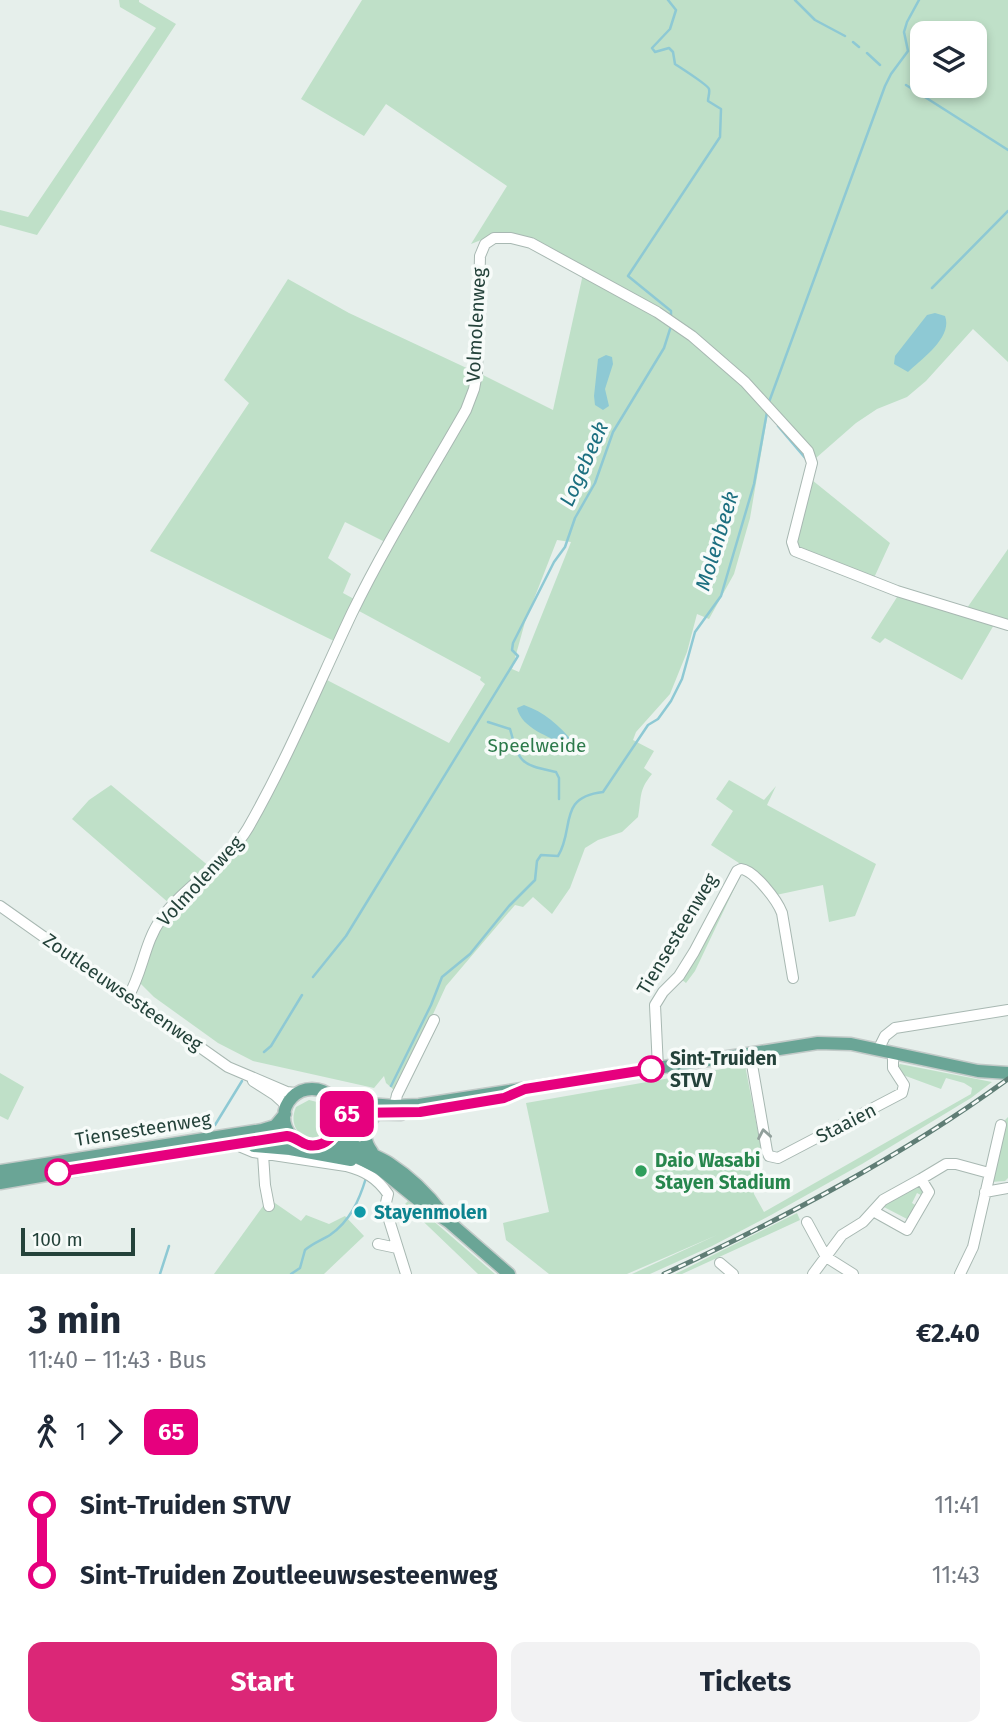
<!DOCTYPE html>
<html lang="en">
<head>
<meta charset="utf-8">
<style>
  body { margin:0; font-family:"Fira Sans",sans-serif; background:#f2f2f3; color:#1f2937; height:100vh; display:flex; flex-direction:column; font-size:26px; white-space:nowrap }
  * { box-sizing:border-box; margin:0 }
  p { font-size:23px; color:#747a83 }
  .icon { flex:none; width:38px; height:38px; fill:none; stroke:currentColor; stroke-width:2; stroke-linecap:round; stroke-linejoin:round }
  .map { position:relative; height:1274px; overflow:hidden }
  .side { display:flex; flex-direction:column; background:#fff; flex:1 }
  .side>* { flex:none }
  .badge { padding:0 14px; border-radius:10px; font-size:24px; line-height:46px }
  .tools { position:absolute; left:910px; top:21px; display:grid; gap:14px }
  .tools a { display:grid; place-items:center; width:77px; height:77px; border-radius:14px; background:#fff; box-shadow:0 4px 10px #0003; font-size:35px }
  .scale { position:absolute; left:21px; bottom:18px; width:114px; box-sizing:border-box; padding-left:7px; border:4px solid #24423a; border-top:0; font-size:19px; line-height:24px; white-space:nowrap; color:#24423a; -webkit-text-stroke:5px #f7fbf9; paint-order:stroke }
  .map>.badge { position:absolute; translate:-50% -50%; box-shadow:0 0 0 4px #fff }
  .legs { display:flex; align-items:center; gap:10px; height:77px; padding:0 28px; font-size:23px }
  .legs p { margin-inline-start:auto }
  .summary { display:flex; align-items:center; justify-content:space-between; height:119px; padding:0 28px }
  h1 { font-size:38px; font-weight:700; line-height:52px }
  .primary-button { display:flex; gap:14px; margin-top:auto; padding:14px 28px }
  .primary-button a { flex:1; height:80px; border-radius:14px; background:#db2777; color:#fff; font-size:28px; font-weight:700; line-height:80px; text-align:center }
  .primary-button a+a { background:#f2f2f3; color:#1f2937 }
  ul { padding:0 28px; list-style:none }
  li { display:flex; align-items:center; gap:24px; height:70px; font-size:26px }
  li i { display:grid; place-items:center; width:10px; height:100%; margin:0 9px; background:currentColor }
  li i::after { content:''; width:18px; height:18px; margin:-9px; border:5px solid; border-radius:50%; background:#fff }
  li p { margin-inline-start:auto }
  li:first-child i { background:linear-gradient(#0000 50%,currentColor 0) }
  li:last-child i { background:linear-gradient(currentColor 50%,#0000 0) }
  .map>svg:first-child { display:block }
  .green { fill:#bfe0c8; fill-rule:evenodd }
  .water { fill:#8ec9d4 }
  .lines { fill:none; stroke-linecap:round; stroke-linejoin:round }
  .stream { stroke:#8ec9d4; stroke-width:2.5 }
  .minor-casing { stroke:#a8b8b2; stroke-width:12 }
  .major-casing { stroke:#c2cac8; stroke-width:15 }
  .minor { stroke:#fff; stroke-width:10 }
  .major { stroke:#6aa596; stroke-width:12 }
  .rail-casing { stroke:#5f7d75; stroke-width:5 }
  .rail { stroke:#f7fbf9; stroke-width:2.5; stroke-dasharray:8; stroke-linecap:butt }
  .oneway { stroke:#92a09c }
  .line-1-casing { stroke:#fff; stroke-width:16 }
  .line-1 { stroke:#e6007e; stroke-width:10 }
  .stop-1-dot { fill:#fff; stroke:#e6007e; stroke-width:3.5 }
  .leisure-dot { fill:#2e9e5b; stroke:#f7fbf9; stroke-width:2.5 }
  .culture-dot { fill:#0f9aa8; stroke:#f7fbf9; stroke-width:2.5 }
  .labels { text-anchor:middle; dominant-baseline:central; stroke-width:7; stroke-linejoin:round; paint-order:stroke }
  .street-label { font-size:19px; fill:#24423a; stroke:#f7fbf9 }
  .park-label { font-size:19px; fill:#2d7a4b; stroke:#f7fbf9 }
  .stop-label { font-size:19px; font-weight:bold; fill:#24423a; stroke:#f7fbf9; text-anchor:start }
  .leisure-label { font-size:19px; font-weight:bold; fill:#27864d; stroke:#f7fbf9; text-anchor:start }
  .culture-label { font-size:19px; font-weight:bold; fill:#0d838f; stroke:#f7fbf9; text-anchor:start }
  .water-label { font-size:21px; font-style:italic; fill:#1c6f80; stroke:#f7fbf9 }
</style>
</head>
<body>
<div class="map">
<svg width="1008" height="1274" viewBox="0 0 1008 1274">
  <rect width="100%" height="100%" fill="#e6efeb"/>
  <path class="green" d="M 119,0 L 139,0 L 139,2 L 176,24 L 37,235 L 0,225 L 0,210 L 28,217 L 156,28 L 120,7 Z
    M 362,0 L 1008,0 L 1008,362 L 973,329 L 926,381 L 907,397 L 877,409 L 856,423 L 816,458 L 731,362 L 677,320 L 654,305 L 533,240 L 486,238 L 471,244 L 507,186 L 386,104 L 364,136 L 301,99 ZM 922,33 L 975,33 L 975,86 L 922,86 Z
    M 583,274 L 668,320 L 748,390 L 768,413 L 750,518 L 734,574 L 709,619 L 697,614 L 687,652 L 670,694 L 636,732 L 633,740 L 654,751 L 644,768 L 652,774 C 638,791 642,797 638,817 L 622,832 L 598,840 L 585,848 L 570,888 L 552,914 L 533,897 L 523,907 L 515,905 L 446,986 L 417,1049 L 394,1090 L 386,1083 L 384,1076 L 374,1088 L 253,1061 L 218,1043 L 154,997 L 139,982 L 151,941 L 167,913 L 234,853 L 325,679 L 449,743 L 485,684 L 480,680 L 481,677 L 359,611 L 397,536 L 467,416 L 479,373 L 553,410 ZM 557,540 L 571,542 L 519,672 L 512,669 L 525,622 Z
    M 288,279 L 349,313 L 473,371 L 469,397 L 387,543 L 345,522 L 328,558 L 351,574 L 343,593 L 354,599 L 334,641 L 150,551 L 249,403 L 224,380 Z
    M 812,480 L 890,543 L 873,580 L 801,550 L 796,546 Z
    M 1008,549 L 1008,622 L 967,608 Z
    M 899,594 L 995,623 L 962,680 L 885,638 L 880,643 L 871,638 Z
    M 729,780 L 764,800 L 776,786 L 767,805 L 876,864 L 855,916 L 829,922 L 823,885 L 776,895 L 752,868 L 745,866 L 695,971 L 686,983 L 681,979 L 695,955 L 739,863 L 711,845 L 733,811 L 716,799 Z
    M 111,785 L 210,867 L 170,904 L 72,819 L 89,800 Z
    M 900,1064 L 992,1082 L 971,1098 L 862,1164 L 771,1215 L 712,1246 L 650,1274 L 632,1274 L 717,1235 L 627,1274 L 549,1274 L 506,1240 L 503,1223 L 549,1212 L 526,1103 L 745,1065 L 763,1158 L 749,1163 L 754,1194 L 764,1212 L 971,1094 L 972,1088 L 964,1083 L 946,1078 L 941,1089 L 903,1075 L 898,1066 Z
    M 0,1073 L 24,1087 L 8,1120 L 0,1116 Z
    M 309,1100 L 321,1103 L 328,1115 L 324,1130 L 328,1134 C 308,1147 286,1130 296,1107 Z
    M 1008,1117 L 1008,1178 L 1005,1181 L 991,1182 L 1003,1122 Z
    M 922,1184 L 926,1190 L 923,1196 L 917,1193 L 912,1203 L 917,1206 L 909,1220 L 882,1206 L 885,1202 Z
    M 409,1200 L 495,1274 L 478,1274 L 405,1204 Z
    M 272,1201 L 301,1221 L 306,1215 L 329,1224 L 345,1216 L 364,1236 L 324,1274 L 214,1274 L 266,1202 Z
    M 797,1213 L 800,1220 L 682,1274 L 675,1274 Z"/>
  <path class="water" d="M 935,313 L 945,316 C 953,337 922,359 908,372 L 894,364 L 895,356 L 927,315 Z
    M 606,355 L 612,357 L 613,364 L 605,389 L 609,406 L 603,410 L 595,405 L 594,396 L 598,359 Z
    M 524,705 C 544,712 559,725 573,742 L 566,746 C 549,736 522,729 517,708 Z"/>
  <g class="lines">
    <path class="stream" d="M 668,0 L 676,10 L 670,29 L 652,48 L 655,52 L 669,48 L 673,52 L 675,64 C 681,68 708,85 709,89 C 710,93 708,97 708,101 L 721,109 L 720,137 L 628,276 L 671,311 L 671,316
      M 795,0 L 815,20 L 845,36
      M 853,42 L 859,47
      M 867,53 L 880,65
      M 906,85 L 1008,150
      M 932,288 L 1008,211
      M 769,402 L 885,86 L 891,74 L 908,51 L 904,32 L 907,22 L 919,0
      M 778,426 L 806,459
      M 488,722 L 510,729 C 520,765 521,764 556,772 L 559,778 L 559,799
      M 313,977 L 346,936 L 518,656 L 512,650 L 513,643 L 554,562 L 565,547 L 575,518 L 595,483 L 613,432 L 664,348 L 671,326
      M 264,1052 L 271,1046 L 302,995
      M 391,1086 L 431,1005 L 442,977 L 470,954 L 509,906 L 535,880 L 537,861 L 541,855 L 558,856 C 575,829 557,797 603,792 L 648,725 L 658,719 L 671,701 L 682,679 L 695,632 L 721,596 L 754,484 L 767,412
      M 215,1125 L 242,1081
      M 160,1274 L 169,1246
      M 291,1274 L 300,1268 L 305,1250 C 313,1243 322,1240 330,1235 C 350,1221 359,1201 366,1178"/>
    <defs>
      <path id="minor" d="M 0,906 L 228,1067 L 287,1092 L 295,1093
        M 128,997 C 143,972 144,943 161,919 C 186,884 226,865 248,828 C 288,758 318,685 352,613 C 386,543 428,477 466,410 L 474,389 L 477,373 L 480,256 L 485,244 L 494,238 L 511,238 L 531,243 L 657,312 L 692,336 L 745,382 L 808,451 L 812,463 L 792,542 L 795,551 L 897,591 L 1008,625
        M 878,1050 L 885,1036 L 895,1028 L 1008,1010
        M 750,1053 L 767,1151 L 769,1156 L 778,1158 L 902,1093 L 904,1085 L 893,1068 L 893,1053
        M 658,1068 L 655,1005 L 663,992 L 679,976 L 694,952 L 737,871 L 741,869 C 754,870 777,900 782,913 L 793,978
        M 253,1081 L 275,1095 L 286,1105
        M 393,1112 L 397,1095 L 434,1020
        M 241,1147 L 253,1152 L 346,1166 C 365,1171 377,1178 388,1194 L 385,1207 L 406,1274
        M 263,1154 L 265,1185 L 269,1206
        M 985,1192 L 1008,1188
        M 873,1211 L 907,1230 L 929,1192 L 921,1179
        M 807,1222 L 826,1257 L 853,1274
        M 378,1244 L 397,1248
        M 720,1263 L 733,1274
        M 813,1274 L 842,1235 L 863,1222 L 883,1200 L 921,1179 L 946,1164 L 956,1164 L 989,1173
        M 960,1274 L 973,1247 L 1001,1125"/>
      <path id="major" d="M284 1117a28 28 0 1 1 56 0a28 28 0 1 1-56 0Z
        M 334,1101 L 394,1106 L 419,1105 L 818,1043 L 851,1044 L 978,1071 L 1008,1073
        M 340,1118 L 351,1113 L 401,1114
        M 336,1131 C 348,1147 373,1153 389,1163 C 409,1176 428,1194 442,1213
        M 322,1143 L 343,1150 L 380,1169 L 428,1208 L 449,1222 L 509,1274
        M 254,1146 L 290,1149 L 351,1160
        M 372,1152 C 361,1137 365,1126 377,1113
        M 0,1171 L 262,1130 L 275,1126 L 285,1114
        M 0,1183 L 185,1151 L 293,1137"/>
    </defs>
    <use href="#minor" class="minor-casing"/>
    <use href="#major" class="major-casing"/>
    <use href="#minor" class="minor"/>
    <use href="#major" class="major"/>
    <defs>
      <path id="rail" d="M 664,1274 C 784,1218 901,1157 1008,1079"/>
    </defs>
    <use href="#rail" class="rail-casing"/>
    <use href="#rail" class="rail"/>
  </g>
  <defs><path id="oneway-chevron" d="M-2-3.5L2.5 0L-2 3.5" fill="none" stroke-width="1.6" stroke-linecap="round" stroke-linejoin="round" transform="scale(1.75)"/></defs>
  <use class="oneway" href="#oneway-chevron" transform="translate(764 1134) rotate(-100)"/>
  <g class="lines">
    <defs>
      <path id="line-1" d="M 58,1172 L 287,1136 C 296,1137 300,1143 308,1145 C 326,1148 337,1134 340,1118 L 351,1113 L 420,1112 L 504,1098 L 525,1089 L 651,1069"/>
    </defs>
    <use href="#line-1" class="line-1-casing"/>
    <use href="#line-1" class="line-1"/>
  </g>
  <g class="stop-1-dot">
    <circle cx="651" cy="1069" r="12"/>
    <circle cx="58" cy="1172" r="12"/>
  </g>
  <circle class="leisure-dot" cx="641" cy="1171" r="7"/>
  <circle class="culture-dot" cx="360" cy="1212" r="7"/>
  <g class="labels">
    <g class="street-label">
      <text transform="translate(476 325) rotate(-87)">Volmolenweg</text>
      <text transform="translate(200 881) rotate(-47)">Volmolenweg</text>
      <text transform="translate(677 934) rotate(-59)">Tiensesteenweg</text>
      <text transform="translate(123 992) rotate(35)">Zoutleeuwsesteenweg</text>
      <text transform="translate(846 1123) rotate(-27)">Staaien</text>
      <text transform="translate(143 1129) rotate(-9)">Tiensesteenweg</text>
    </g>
    <g class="park-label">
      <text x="537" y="745">Speelweide</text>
    </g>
    <g class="stop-label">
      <text x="670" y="1058">Sint-Truiden<tspan x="670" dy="22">STVV</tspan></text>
    </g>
    <g class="leisure-label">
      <text x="655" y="1160">Daio Wasabi<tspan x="655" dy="22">Stayen Stadium</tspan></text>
    </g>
    <g class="culture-label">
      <text x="374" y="1212">Stayenmolen</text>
    </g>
    <g class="water-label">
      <text transform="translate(584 464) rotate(-66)">Logebeek</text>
      <text transform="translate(717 541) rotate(-73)">Molenbeek</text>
    </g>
  </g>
</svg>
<div class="tools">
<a><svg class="icon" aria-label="layers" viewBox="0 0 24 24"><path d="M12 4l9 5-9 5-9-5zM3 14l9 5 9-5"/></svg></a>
</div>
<div class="scale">100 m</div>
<b class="badge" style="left:347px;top:1114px;background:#e6007e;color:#fff">65</b>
</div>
<section class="side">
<div class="summary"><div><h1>3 min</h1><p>11:40 – 11:43 · Bus</p></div><b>€2.40</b></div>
<div class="legs"><svg class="icon" aria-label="walk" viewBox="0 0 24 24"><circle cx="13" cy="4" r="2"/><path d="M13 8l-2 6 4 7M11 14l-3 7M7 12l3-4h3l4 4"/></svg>1<svg class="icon" aria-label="forward" viewBox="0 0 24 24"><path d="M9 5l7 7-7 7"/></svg><b class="badge" style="background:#e6007e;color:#fff">65</b></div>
<ul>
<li><i style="color:#e6007e"></i><b>Sint-Truiden STVV</b><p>11:41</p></li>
<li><i style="color:#e6007e"></i><b>Sint-Truiden Zoutleeuwsesteenweg</b><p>11:43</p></li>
</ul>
<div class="primary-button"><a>Start</a><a>Tickets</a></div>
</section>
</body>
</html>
